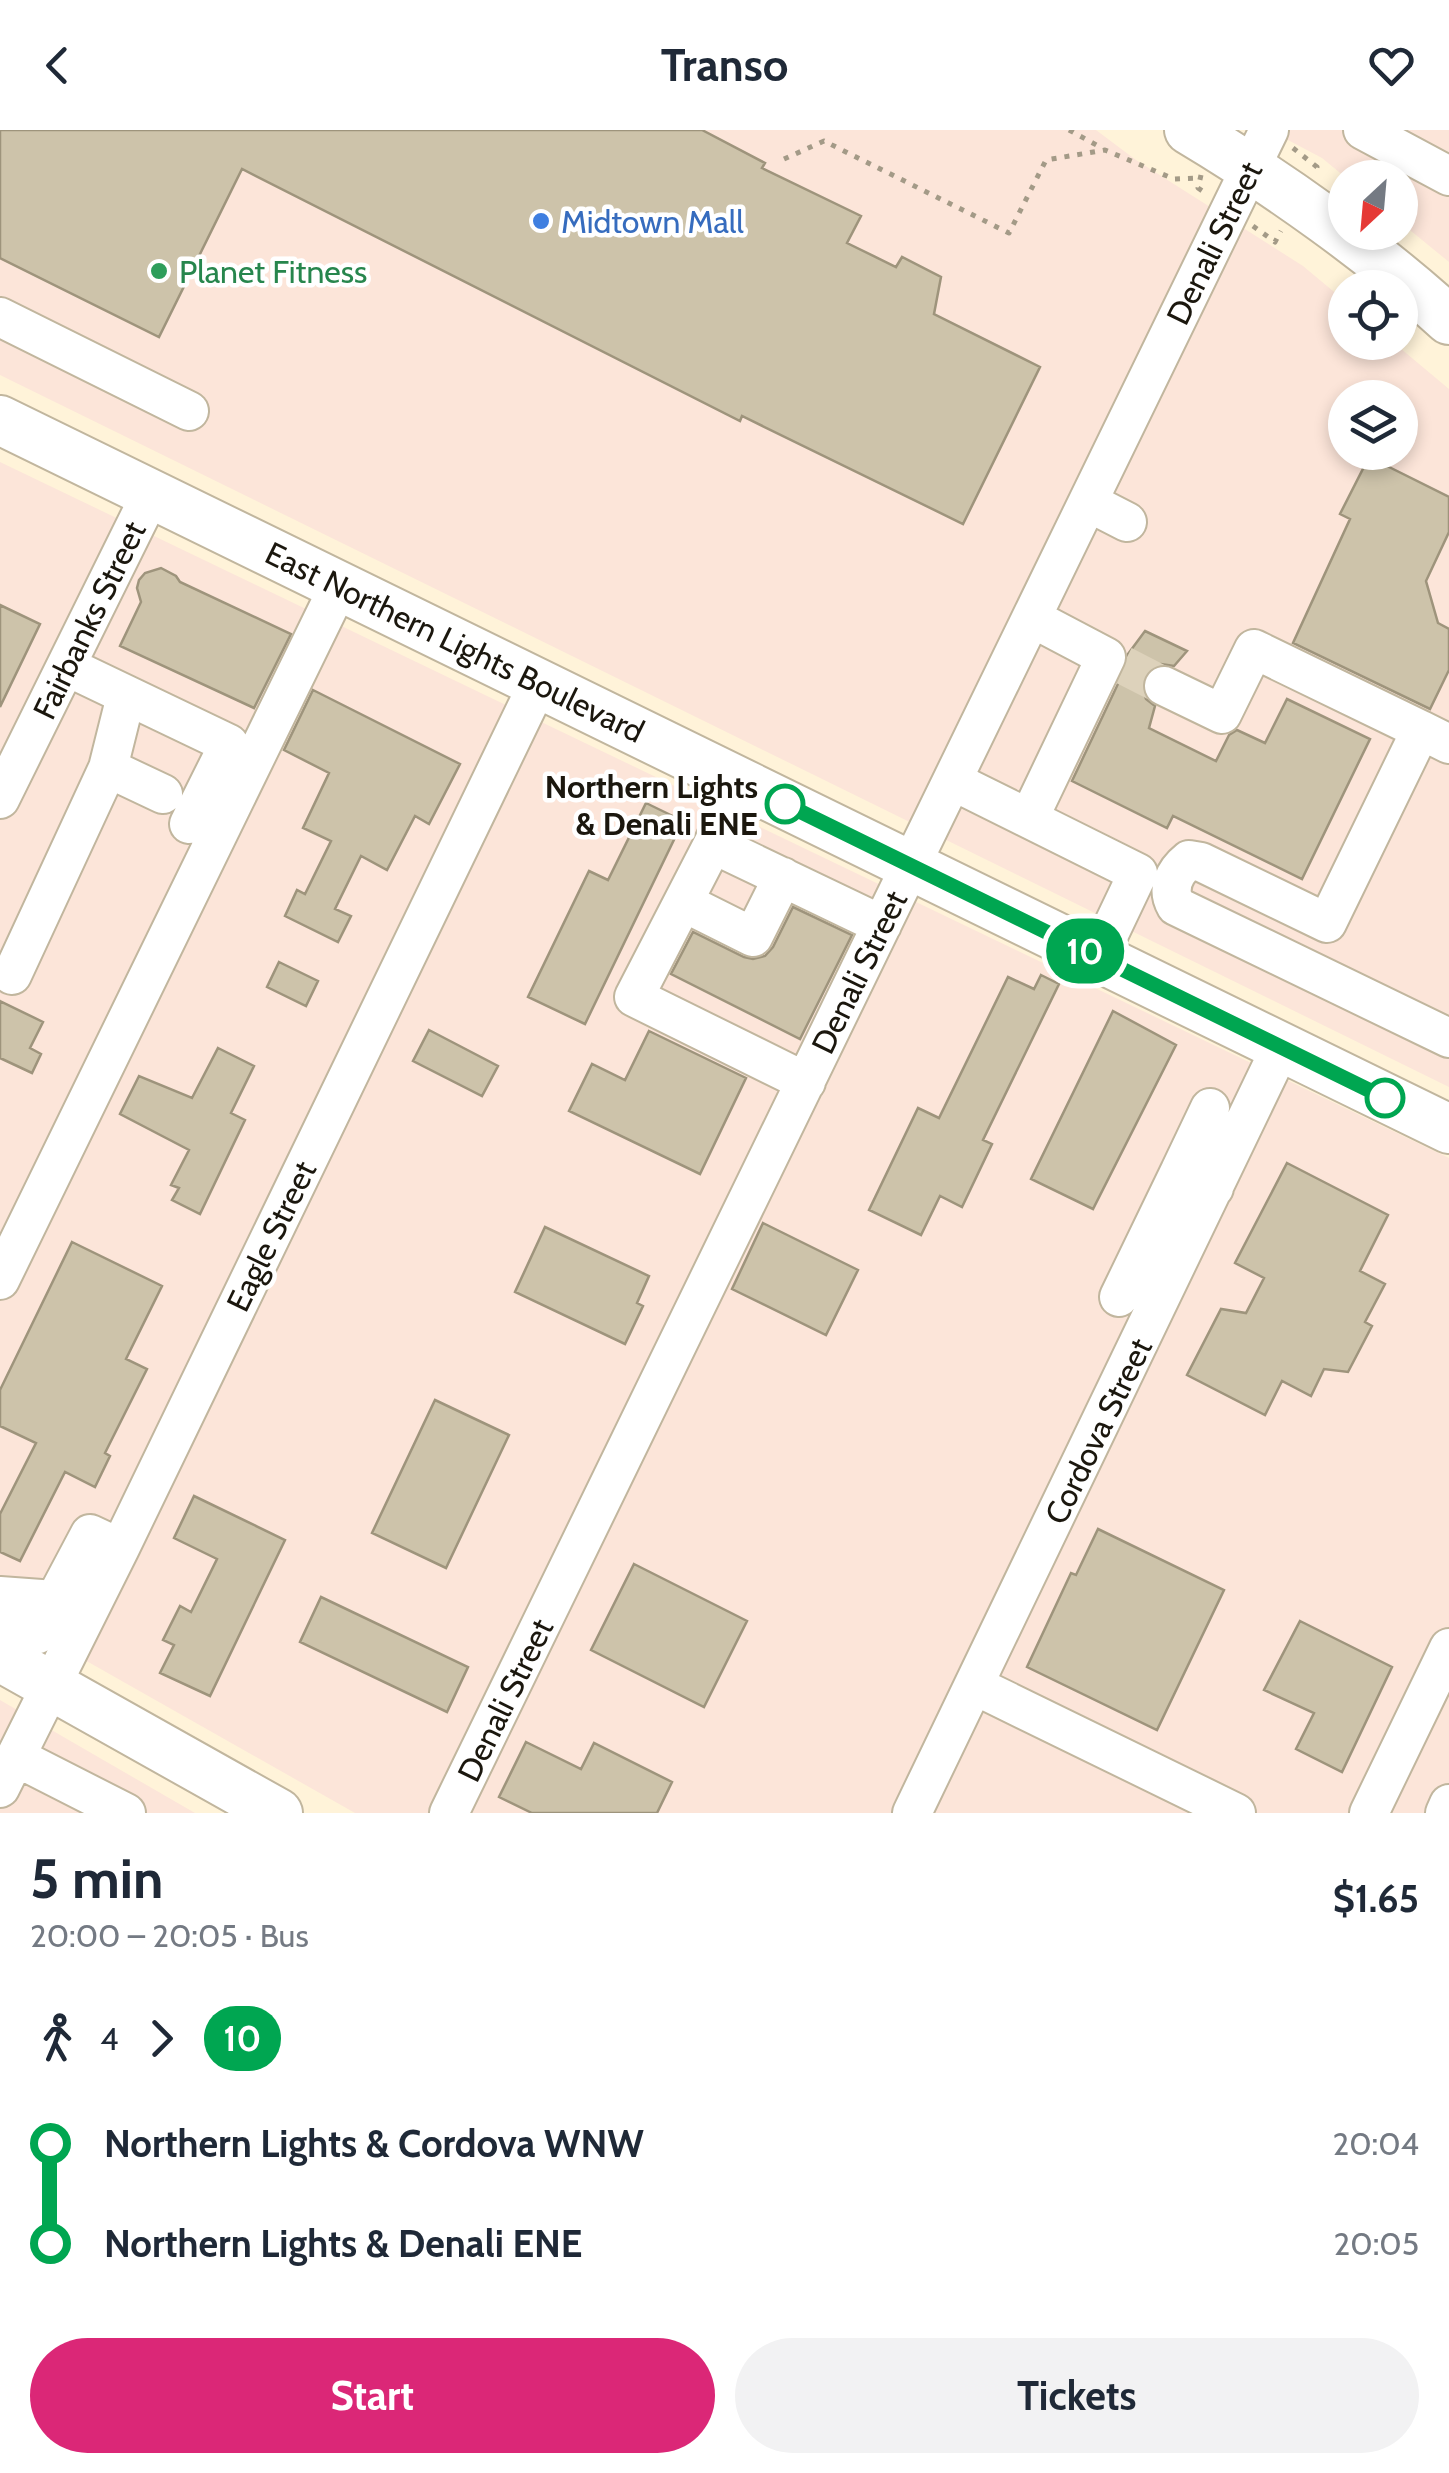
<!DOCTYPE html>
<html lang="en">
<head>
<meta charset="utf-8">
<style>
  body { margin:0; font-family:Cabin,sans-serif; background:#f2f2f3; color:#1f2937; height:100vh; display:flex; flex-direction:column; font-size:38px; white-space:nowrap }
  * { box-sizing:border-box; margin:0 }
  p { font-size:32px; color:#747a83 }
  .icon { flex:none; width:55px; height:55px; fill:none; stroke:currentColor; stroke-width:2; stroke-linecap:round; stroke-linejoin:round }
  .map { position:relative; height:1683px; overflow:hidden }
  .sheet { display:flex; flex-direction:column; background:#fff; flex:1 }
  .sheet>* { flex:none }
  .badge { padding:0 20px; border-radius:32px; font-size:35px; line-height:65px }
  .needle { width:65px; rotate:206deg }
  .controls { position:absolute; left:1328px; top:30px; display:grid; gap:20px }
  .controls a { display:grid; place-items:center; width:90px; height:90px; border-radius:50%; background:#fff; box-shadow:0 5px 15px #0003; font-size:50px }
  .map>.badge { position:absolute; translate:-50% -50%; box-shadow:0 0 0 5px #fff }
  .legs { display:flex; align-items:center; gap:15px; height:110px; padding:0 30px; font-size:32px }
  .legs p { margin-inline-start:auto }
  .summary { display:flex; align-items:center; justify-content:space-between; height:170px; padding:0 30px }
  h1 { font-size:55px; font-weight:700; line-height:75px }
  .action { display:flex; gap:20px; margin-top:auto; padding:20px 30px }
  .action a { flex:1; height:115px; border-radius:60px; background:#db2777; color:#fff; font-size:40px; font-weight:700; line-height:115px; text-align:center }
  .action a+a { background:#f2f2f3; color:#1f2937 }
  ul { padding:0 30px; list-style:none }
  li { display:flex; align-items:center; gap:35px; height:100px; font-size:38px }
  li i { display:grid; place-items:center; width:15px; height:100%; margin:0 12px; background:currentColor }
  li i::after { content:''; width:25px; height:25px; margin:-12px; border:8px solid; border-radius:50%; background:#fff }
  li p { margin-inline-start:auto }
  li:first-child i { background:linear-gradient(#0000 50%,currentColor 0) }
  li:last-child i { background:linear-gradient(currentColor 50%,#0000 0) }
  header { display:flex; justify-content:space-between; align-items:center; height:130px; padding:0 30px; background:#fff; font-size:45px; font-weight:700 }
  .map>svg:first-child { display:block }
  .commercial { fill:#fce5d9; fill-rule:evenodd }
  .building { fill:#cdc3aa; stroke:#9e947c; stroke-width:2.5 }
  .lines { fill:none; stroke-linecap:round; stroke-linejoin:round }
  .minor-tunnel { stroke:#ddd2bb; stroke-width:38; stroke-dasharray:38 19; stroke-linecap:butt }
  .minor-casing { stroke:#c1b69e; stroke-width:42 }
  .major-casing { stroke:#c1b69e; stroke-width:52 }
  .path { stroke:#a39a87; stroke-width:5; stroke-dasharray:5 8; stroke-linecap:butt }
  .minor { stroke:#fff; stroke-width:38 }
  .major { stroke:#fff; stroke-width:48 }
  .line-1-casing { stroke:#fff; stroke-width:22 }
  .line-1 { stroke:#00a651; stroke-width:15 }
  .shop-dot { fill:#3f7fe0; stroke:#fff; stroke-width:4 }
  .leisure-dot { fill:#2e9e5b; stroke:#fff; stroke-width:4 }
  .stop-1-dot { fill:#fff; stroke:#00a651; stroke-width:5 }
  .labels { text-anchor:middle; dominant-baseline:central; stroke-width:9; stroke-linejoin:round; paint-order:stroke }
  .shop-label { font-size:32px; fill:#366cbe; stroke:#fff; text-anchor:start }
  .street-label { font-size:32px; fill:#1b170e; stroke:#fff }
  .leisure-label { font-size:32px; fill:#27864d; stroke:#fff; text-anchor:start }
  .stop-label { font-size:32px; font-weight:bold; fill:#1b170e; stroke:#fff; text-anchor:end }
</style>
</head>
<body>
<header><svg class="icon" aria-label="back" viewBox="0 0 24 24"><path d="M15 5l-7 7 7 7"/></svg>Transo<svg class="icon" aria-label="heart" viewBox="0 0 24 24"><path d="M12 20l-8-8c-3-5 5-10 8-4 3-6 11-1 8 4z"/></svg></header>
<div class="map">
<svg width="1449" height="1683" viewBox="0 0 1449 1683">
  <rect width="100%" height="100%" fill="#fff3d9"/>
  <path class="commercial" d="M 0,0 L 1096,0 L 1136,30 L 1303,136 L 1345,171 L 1345,212 L 1394,213 L 1449,259 L 1449,957 L 0,245 ZM 1345,268 L 1400,268 L 1400,322 L 1345,322 Z
    M 1269,0 L 1449,0 L 1449,132 L 1400,92 L 1400,48 L 1345,47 L 1322,28 Z
    M 0,332 L 1449,1028 L 1449,1683 L 355,1683 L 0,1482 Z
    M 0,1570 L 67,1609 L 195,1683 L 0,1683 Z"/>
  <path class="building" d="M 0,0 L 702,0 L 765,33 L 762,38 L 861,86 L 847,113 L 896,137 L 902,127 L 941,147 L 934,184 L 1040,237 L 963,394 L 742,286 L 740,291 L 242,39 L 159,207 L 0,128 Z
    M 1369,327 L 1449,367 L 1449,402 L 1426,451 L 1438,493 L 1449,499 L 1449,540 L 1430,579 L 1293,513 L 1350,389 L 1340,384 Z
    M 161,438 L 176,446 L 180,452 L 291,504 L 254,578 L 120,516 L 141,472 L 137,458 L 139,450 L 145,443 Z
    M 0,475 L 40,494 L 0,577 Z
    M 1145,501 L 1187,521 L 1174,536 L 1161,534 L 1152,537 L 1144,545 L 1142,559 L 1146,569 L 1155,576 L 1149,598 L 1216,631 L 1229,605 L 1237,600 L 1265,613 L 1287,569 L 1370,609 L 1302,749 L 1173,686 L 1167,698 L 1072,651 L 1126,537 L 1128,524 Z
    M 313,560 L 460,634 L 429,694 L 415,686 L 387,740 L 361,726 L 335,779 L 351,786 L 338,812 L 285,786 L 297,760 L 305,764 L 331,711 L 303,698 L 329,643 L 284,620 Z
    M 646,673 L 683,691 L 585,894 L 528,867 L 589,741 L 608,750 Z
    M 793,777 L 852,805 L 800,909 L 671,844 L 693,802 L 744,827 L 753,829 L 765,826 L 773,817 Z
    M 279,832 L 318,851 L 306,876 L 267,857 Z
    M 1041,845 L 1059,854 L 983,1010 L 992,1014 L 962,1077 L 940,1066 L 921,1105 L 869,1080 L 918,978 L 939,988 L 1008,847 L 1034,859 Z
    M 0,871 L 43,892 L 30,918 L 41,924 L 32,943 L 0,928 Z
    M 1113,881 L 1176,915 L 1093,1079 L 1031,1049 Z
    M 429,900 L 498,936 L 482,966 L 413,931 Z
    M 649,901 L 746,948 L 700,1044 L 569,981 L 592,934 L 625,950 Z
    M 218,918 L 254,936 L 231,983 L 245,990 L 200,1084 L 172,1070 L 179,1058 L 171,1055 L 189,1020 L 120,984 L 139,946 L 192,968 Z
    M 1287,1033 L 1388,1085 L 1360,1141 L 1385,1154 L 1365,1192 L 1372,1196 L 1348,1242 L 1324,1239 L 1311,1266 L 1282,1251 L 1265,1285 L 1187,1245 L 1221,1179 L 1246,1183 L 1264,1148 L 1235,1133 Z
    M 763,1093 L 858,1140 L 826,1205 L 732,1159 Z
    M 545,1097 L 649,1146 L 637,1173 L 643,1176 L 625,1214 L 515,1162 Z
    M 72,1112 L 162,1156 L 126,1229 L 147,1239 L 105,1323 L 110,1326 L 95,1357 L 65,1342 L 20,1431 L 0,1422 L 0,1384 L 36,1313 L 0,1296 L 0,1260 Z
    M 435,1270 L 509,1305 L 446,1438 L 372,1403 Z
    M 194,1366 L 285,1410 L 210,1566 L 160,1543 L 174,1515 L 163,1510 L 180,1476 L 191,1482 L 217,1429 L 174,1408 Z
    M 1098,1399 L 1224,1460 L 1157,1600 L 1027,1537 L 1071,1443 L 1076,1445 Z
    M 634,1434 L 747,1491 L 704,1577 L 591,1520 Z
    M 321,1467 L 468,1537 L 447,1582 L 300,1512 Z
    M 1300,1491 L 1392,1537 L 1342,1642 L 1296,1619 L 1314,1583 L 1264,1560 Z
    M 526,1612 L 581,1639 L 594,1613 L 672,1652 L 657,1683 L 532,1683 L 499,1667 Z"/>
  <g class="lines">
    <path class="minor-tunnel" d="M 1123,535 L 1164,556"/>
    <defs>
      <path id="minor" d="M 1363,0 L 1449,46
        M 0,187 L 189,281
        M 1088,372 L 1127,392
        M 66,536 L 229,614 L 189,694
        M 1164,556 L 1222,584 L 1254,519 L 1421,600
        M 1449,614 L 1421,600 L 1327,793 L 1201,732 L 1189,730 C 1174,742 1166,759 1176,776 L 1449,908
        M 108,638 L 163,664
        M 953,651 L 1138,743 L 1098,827
        M 0,669 L 151,364
        M 1029,688 L 1106,527 L 1032,488
        M 713,714 L 741,652
        M 683,772 L 753,807 L 783,747
        M 12,845 L 108,638 L 126,566
        M 806,952 L 634,867 L 713,714 L 882,795
        M 1180,1041 L 1210,978
        M 0,1150 L 340,454
        M 1119,1167 L 1180,1041 L 1214,1058
        M 0,1466 L 55,1470 L 90,1404 L 120,1418
        M 0,1484 L 38,1504 L 55,1470
        M 976,1556 L 1236,1683
        M 16,1627 L 126,1683
        M 0,1658 L 120,1418 L 539,552
        M 449,1683 L 1269,0
        M 912,1683 L 1281,917
        M 1369,1683 L 1449,1518
        M 1445,1683 L 1449,1674"/>
      <path id="major" d="M 1189,0 C 1276,52 1375,122 1449,190
        M 0,290 L 1449,999
        M 0,1527 L 278,1683"/>
    </defs>
    <use href="#minor" class="minor-casing"/>
    <use href="#major" class="major-casing"/>
    <path class="path" d="M 1069,0 L 1102,18
      M 1293,18 L 1317,37 L 1316,40
      M 784,29 L 824,11 L 1009,103 L 1046,30 L 1105,20 L 1174,49 L 1197,48
      M 1201,45 L 1198,58 L 1207,64
      M 1253,96 L 1275,112 L 1281,101"/>
    <use href="#minor" class="minor"/>
    <use href="#major" class="major"/>
  </g>
  <g class="lines">
    <defs>
      <path id="line-1" d="M 785,674 L 1385,968"/>
    </defs>
    <use href="#line-1" class="line-1-casing"/>
    <use href="#line-1" class="line-1"/>
  </g>
  <circle class="shop-dot" cx="541" cy="91" r="10"/>
  <circle class="leisure-dot" cx="159" cy="141" r="10"/>
  <g class="stop-1-dot">
    <circle cx="785" cy="674" r="18"/>
    <circle cx="1385" cy="968" r="18"/>
  </g>
  <g class="labels">
    <g class="shop-label">
      <text x="561" y="91">Midtown Mall</text>
    </g>
    <g class="street-label">
      <text transform="translate(1214 113) rotate(-64)">Denali Street</text>
      <text transform="translate(89 490) rotate(-64)">Fairbanks Street</text>
      <text transform="translate(455 512) rotate(26)">East Northern Lights Boulevard</text>
      <text transform="translate(859 842) rotate(-64)">Denali Street</text>
      <text transform="translate(271 1106) rotate(-64)">Eagle Street</text>
      <text transform="translate(1098 1301) rotate(-64)">Cordova Street</text>
      <text transform="translate(505 1570) rotate(-64)">Denali Street</text>
    </g>
    <g class="leisure-label">
      <text x="179" y="141">Planet Fitness</text>
    </g>
    <g class="stop-label">
      <text x="758" y="656">Northern Lights<tspan x="758" dy="37">&amp; Denali ENE</tspan></text>
    </g>
  </g>
</svg>
<div class="controls">
<a><svg class="needle" viewBox="-14 -14 28 28"><path d="M0-13l5 13h-10z" fill="#e53935"/><path d="M0 13l5-13h-10z" fill="#747a83"/></svg></a>
<a><svg class="icon" aria-label="locate" viewBox="0 0 24 24"><circle cx="12" cy="12" r="6"/><path d="M12 2v4M12 18v4M2 12h4M18 12h4"/></svg></a>
<a><svg class="icon" aria-label="layers" viewBox="0 0 24 24"><path d="M12 4l9 5-9 5-9-5zM3 14l9 5 9-5"/></svg></a>
</div>
<b class="badge" style="left:1085px;top:821px;background:#00a651;color:#fff">10</b>
</div>
<section class="sheet">
<div class="summary"><div><h1>5 min</h1><p>20:00 – 20:05 · Bus</p></div><b>$1.65</b></div>
<div class="legs"><svg class="icon" aria-label="walk" viewBox="0 0 24 24"><circle cx="13" cy="4" r="2"/><path d="M13 8l-2 6 4 7M11 14l-3 7M7 12l3-4h3l4 4"/></svg>4<svg class="icon" aria-label="forward" viewBox="0 0 24 24"><path d="M9 5l7 7-7 7"/></svg><b class="badge" style="background:#00a651;color:#fff">10</b></div>
<ul>
<li><i style="color:#00a651"></i><b>Northern Lights &amp; Cordova WNW</b><p>20:04</p></li>
<li><i style="color:#00a651"></i><b>Northern Lights &amp; Denali ENE</b><p>20:05</p></li>
</ul>
<div class="action"><a>Start</a><a>Tickets</a></div>
</section>
</body>
</html>
